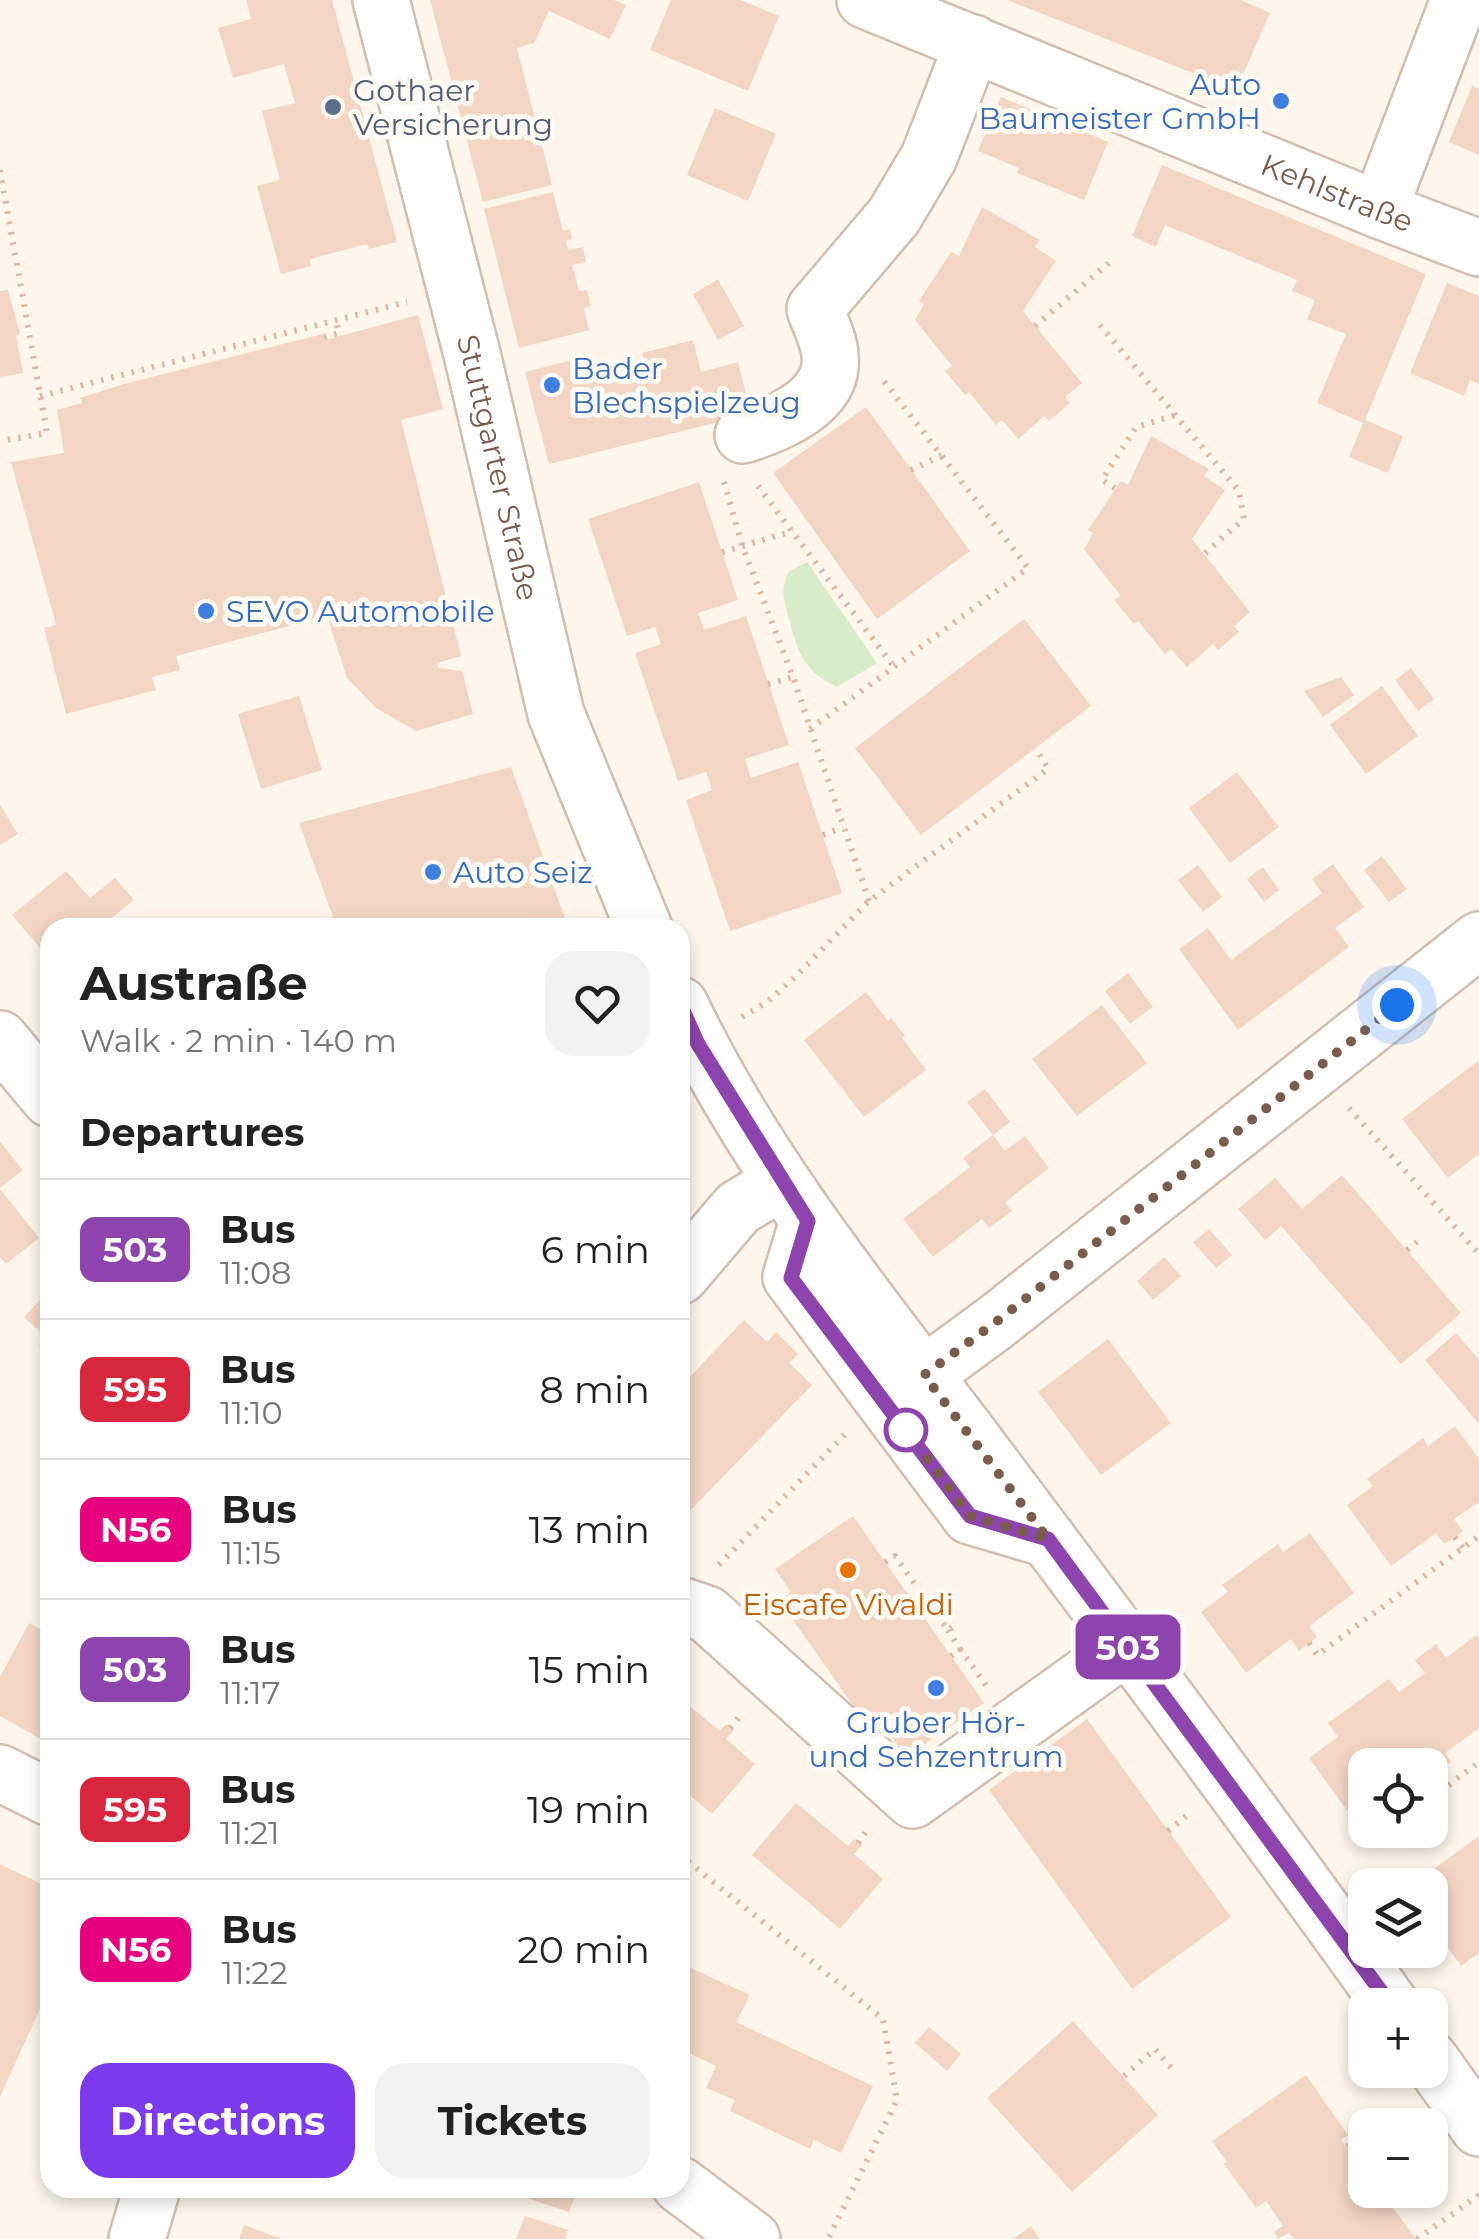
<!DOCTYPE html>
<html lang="en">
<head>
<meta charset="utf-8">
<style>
  body { margin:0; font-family:Montserrat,sans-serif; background:#f2f2f2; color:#222; height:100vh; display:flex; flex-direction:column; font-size:38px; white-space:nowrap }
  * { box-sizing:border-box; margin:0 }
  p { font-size:32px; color:#767676 }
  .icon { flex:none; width:55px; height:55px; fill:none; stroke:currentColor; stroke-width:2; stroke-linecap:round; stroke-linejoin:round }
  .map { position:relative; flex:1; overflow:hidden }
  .details { position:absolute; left:40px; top:918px; width:650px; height:1280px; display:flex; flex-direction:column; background:#fff; border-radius:30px; box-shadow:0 5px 15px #0003 }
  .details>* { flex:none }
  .badge { padding:0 20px; border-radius:15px; font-size:35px; line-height:65px }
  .controls { position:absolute; left:1348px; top:1748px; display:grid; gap:20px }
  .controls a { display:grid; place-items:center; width:100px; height:100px; border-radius:20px; background:#fff; box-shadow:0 5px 15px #0003; font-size:50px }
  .you { position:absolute; width:50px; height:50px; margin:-25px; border:8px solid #fff; border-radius:50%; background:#1a73e8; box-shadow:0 0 0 15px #1a73e833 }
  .map>.badge { position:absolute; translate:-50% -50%; box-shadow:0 0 0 5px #fff }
  h2 { padding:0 40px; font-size:38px; line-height:90px }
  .round { display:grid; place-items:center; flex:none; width:105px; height:105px; border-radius:30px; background:#f2f2f2 }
  .summary { display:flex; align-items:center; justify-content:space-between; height:170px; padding:0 40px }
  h1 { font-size:48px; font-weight:700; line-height:75px }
  .primary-button { display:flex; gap:20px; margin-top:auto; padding:20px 40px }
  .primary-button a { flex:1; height:115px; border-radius:30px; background:#7c3aed; color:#fff; font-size:40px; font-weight:700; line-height:115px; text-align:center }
  .primary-button a+a { background:#f2f2f2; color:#222 }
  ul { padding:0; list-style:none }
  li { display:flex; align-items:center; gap:30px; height:140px; padding:0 40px; border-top:2px solid #e0e0e0 }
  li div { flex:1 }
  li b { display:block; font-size:38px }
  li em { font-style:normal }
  li .badge { min-width:110px; font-weight:700; text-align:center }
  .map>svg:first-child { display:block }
  .green { fill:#d8ecc9 }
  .building { fill:#f3d5c3 }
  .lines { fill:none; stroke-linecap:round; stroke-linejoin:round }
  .minor-casing { stroke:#d1beb0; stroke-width:60 }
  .path { stroke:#d9b8a5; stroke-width:6; stroke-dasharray:2.5 8; stroke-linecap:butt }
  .minor { stroke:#fff; stroke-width:55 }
  .line-casing { stroke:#fff; stroke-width:22 }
  .line { stroke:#8e44ad; stroke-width:15 }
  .walk { stroke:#7a5c4d; stroke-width:10; stroke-dasharray:0 18 }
  .shop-dot { fill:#3f7fe0; stroke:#fffaf3; stroke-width:4 }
  .service-dot { fill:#5c6f8a; stroke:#fffaf3; stroke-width:4 }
  .stop-dot { fill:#fff; stroke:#8e44ad; stroke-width:5 }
  .food-dot { fill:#e8710a; stroke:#fffaf3; stroke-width:4 }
  .labels { text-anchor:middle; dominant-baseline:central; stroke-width:10; stroke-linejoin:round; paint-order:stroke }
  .shop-label { font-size:30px; fill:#366cbe; stroke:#fffaf3; text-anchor:start }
  .service-label { font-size:30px; fill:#4e5e75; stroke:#fffaf3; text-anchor:start }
  .street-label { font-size:30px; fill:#7a5c4d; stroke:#fffaf3 }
  .food-label { font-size:30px; fill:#c56008; stroke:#fffaf3 }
</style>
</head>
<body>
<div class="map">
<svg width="1479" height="2239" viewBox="0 0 1479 2239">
  <rect width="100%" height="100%" fill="#fdf6ec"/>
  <path class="green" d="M 807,562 L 877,663 L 837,687 C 804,672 797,651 789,618 C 784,595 780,595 788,572 Z"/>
  <path class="building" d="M 246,0 L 332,0 L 397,242 L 369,249 L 367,244 L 310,259 L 311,266 L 281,274 L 257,186 L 280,180 L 262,111 L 295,103 L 284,64 L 233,78 L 218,28 L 251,19 Z
    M 430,0 L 614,0 L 626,5 L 610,39 L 549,11 L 534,43 L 517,48 L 552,185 L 483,202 Z
    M 671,0 L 740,0 L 779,16 L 748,91 L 650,50 Z
    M 1007,0 L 1241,0 L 1270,13 L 1236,90 Z
    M 1472,86 L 1479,89 L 1479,155 L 1449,142 Z
    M 1001,97 L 1108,142 L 1084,200 L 1017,173 L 1019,168 L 978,151 Z
    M 715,108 L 776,134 L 748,201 L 687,175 Z
    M 1162,165 L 1426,274 L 1365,420 L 1403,436 L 1388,473 L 1349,457 L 1363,423 L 1317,403 L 1346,334 L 1307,319 L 1315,300 L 1292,291 L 1297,280 L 1165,225 L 1156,247 L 1132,236 Z
    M 553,192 L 563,231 L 570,229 L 572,239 L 566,241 L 568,250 L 583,247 L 586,262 L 572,265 L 579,291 L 587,290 L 591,306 L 584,308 L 589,330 L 519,348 L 484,209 Z
    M 982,207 L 1040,240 L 1035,247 L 1056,261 L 1023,311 L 1082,383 L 1065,397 L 1070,403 L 1049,421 L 1044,416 L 1018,439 L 1002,420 L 996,425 L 969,392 L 965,395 L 945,371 L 952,366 L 915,320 L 924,304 L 919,301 L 951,252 L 959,256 Z
    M 718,279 L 744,326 L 718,340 L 693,294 Z
    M 1447,283 L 1479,296 L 1479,384 L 1470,380 L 1464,396 L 1410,373 Z
    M 8,290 L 20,334 L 16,335 L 23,373 L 0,377 L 0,291 Z
    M 418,315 L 443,409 L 401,420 L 461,656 L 437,663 L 438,668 L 462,671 L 473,714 L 416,731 L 376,708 L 347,678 L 327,616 L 176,656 L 180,670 L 152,677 L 156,690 L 66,714 L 44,628 L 56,625 L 11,462 L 64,453 L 57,410 L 82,403 L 80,398 L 124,384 L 323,334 L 325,340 Z
    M 693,340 L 701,372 L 738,362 L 751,414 L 549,464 L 525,372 L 587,356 L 594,381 L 645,368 L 642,353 Z
    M 866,407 L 970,551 L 877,619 L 773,473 Z
    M 1151,436 L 1209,469 L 1204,476 L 1225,490 L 1192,539 L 1250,612 L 1234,626 L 1239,632 L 1218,650 L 1213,644 L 1187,667 L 1171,649 L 1165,654 L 1138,621 L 1134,624 L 1114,600 L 1120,595 L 1084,549 L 1093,533 L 1088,530 L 1121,481 L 1128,485 Z
    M 699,482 L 738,600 L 698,613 L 704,630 L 746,616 L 789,745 L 745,759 L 751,778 L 798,762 L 842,893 L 730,931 L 686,800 L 712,790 L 706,772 L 678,781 L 635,653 L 661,644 L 655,627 L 627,636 L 588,519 Z
    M 1024,619 L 1091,706 L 921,835 L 855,748 Z
    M 1411,668 L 1434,699 L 1418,711 L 1395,680 Z
    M 1341,677 L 1354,695 L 1323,717 L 1304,691 Z
    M 1382,686 L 1418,736 L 1366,774 L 1330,725 Z
    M 299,696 L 322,770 L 261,789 L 238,714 Z
    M 511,767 L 566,921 L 547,928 L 337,928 L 299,823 Z
    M 1237,772 L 1279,827 L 1230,863 L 1189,808 Z
    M 0,805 L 18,834 L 0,845 Z
    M 1382,856 L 1407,889 L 1389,902 L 1364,870 Z
    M 1333,864 L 1364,907 L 1335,928 L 1349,947 L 1238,1030 L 1179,949 L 1208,928 L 1231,960 L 1322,893 L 1312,879 Z
    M 1198,865 L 1222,897 L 1203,912 L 1178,880 Z
    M 1263,867 L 1279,890 L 1264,902 L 1247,879 Z
    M 66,871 L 90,898 L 115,878 L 134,900 L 99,928 L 50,928 L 50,960 L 12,915 Z
    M 1128,973 L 1153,1007 L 1130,1024 L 1105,991 Z
    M 866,992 L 888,1021 L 891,1018 L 905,1036 L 902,1038 L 926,1070 L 864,1117 L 804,1040 Z
    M 1102,1005 L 1147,1063 L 1077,1116 L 1032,1059 Z
    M 1479,1060 L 1479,1154 L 1448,1178 L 1402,1119 Z
    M 985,1089 L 1010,1122 L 993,1135 L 1005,1151 L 1025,1136 L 1049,1168 L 1005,1202 L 1012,1211 L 989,1228 L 982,1219 L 933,1257 L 903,1219 L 970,1167 L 963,1158 L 993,1135 L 967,1102 Z
    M 0,1142 L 23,1170 L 0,1188 Z
    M 1342,1175 L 1461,1313 L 1401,1364 L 1281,1226 L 1265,1240 L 1238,1209 L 1275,1178 L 1302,1209 Z
    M 0,1189 L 39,1238 L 6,1264 L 0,1257 Z
    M 1209,1229 L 1232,1255 L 1216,1268 L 1193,1242 Z
    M 1164,1257 L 1181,1276 L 1153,1300 L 1137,1281 Z
    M 50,1289 L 50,1356 L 39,1345 L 46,1337 L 24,1317 Z
    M 744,1320 L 767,1342 L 776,1332 L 798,1354 L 789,1363 L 812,1385 L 680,1521 L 680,1387 Z
    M 1456,1333 L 1479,1360 L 1479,1424 L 1425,1360 Z
    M 1108,1339 L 1171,1423 L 1101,1475 L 1038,1392 Z
    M 1455,1426 L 1479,1459 L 1479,1502 L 1454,1519 L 1463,1531 L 1455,1537 L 1444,1544 L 1436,1533 L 1391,1566 L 1347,1505 L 1373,1486 L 1367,1479 L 1423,1438 L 1428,1446 Z
    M 853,1516 L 984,1703 L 906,1757 L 889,1733 L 878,1741 L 779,1600 L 791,1592 L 775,1569 Z
    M 1310,1533 L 1354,1593 L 1309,1626 L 1317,1637 L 1299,1651 L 1291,1639 L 1246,1673 L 1201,1612 L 1228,1592 L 1222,1585 L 1278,1544 L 1283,1552 Z
    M 29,1623 L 50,1634 L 50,1744 L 0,1716 L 0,1677 Z
    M 1476,1635 L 1479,1639 L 1479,1728 L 1445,1753 L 1451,1762 L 1430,1777 L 1430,1765 L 1365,1765 L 1365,1812 L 1354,1820 L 1309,1758 L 1338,1737 L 1328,1723 L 1389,1679 L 1399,1692 L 1425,1673 L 1415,1660 L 1436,1644 L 1446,1658 Z
    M 680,1698 L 720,1731 L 726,1724 L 734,1730 L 726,1739 L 755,1764 L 712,1814 L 680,1787 Z
    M 1087,1719 L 1231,1917 L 1132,1989 L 989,1790 Z
    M 796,1803 L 848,1846 L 854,1839 L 862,1845 L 854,1854 L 883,1879 L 840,1929 L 752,1855 Z
    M 1479,1836 L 1479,1953 L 1461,1966 L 1430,1923 L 1430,1893 L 1444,1883 L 1435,1868 Z
    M 0,1864 L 50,1888 L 50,1987 L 0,2097 Z
    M 680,1963 L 750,1995 L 736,2022 L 873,2086 L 841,2153 L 814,2140 L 810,2149 L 730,2111 L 735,2100 L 706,2088 L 716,2066 L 689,2053 L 688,2057 L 680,2053 Z
    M 1073,2021 L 1158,2115 L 1072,2192 L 987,2098 Z
    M 929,2027 L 961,2054 L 947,2071 L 915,2043 Z
    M 1306,2075 L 1348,2135 L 1341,2140 L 1352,2156 L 1360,2150 L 1365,2157 L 1365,2190 L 1380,2190 L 1416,2239 L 1293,2239 L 1289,2233 L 1278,2239 L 1274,2232 L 1283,2226 L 1266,2201 L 1256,2208 L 1224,2164 L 1227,2162 L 1212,2141 Z
    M 531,2188 L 578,2188 L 569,2212 L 527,2198 Z
    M 525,2216 L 568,2230 L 565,2239 L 516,2239 Z
    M 244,2225 L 282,2239 L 239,2239 Z
    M 1031,2226 L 1040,2239 L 1013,2239 Z"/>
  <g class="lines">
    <defs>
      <g id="minor">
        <path id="s1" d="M 381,0 L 473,358 L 556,714 L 644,928"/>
        <path id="s2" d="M 865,0 L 1379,210 L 1479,248"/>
        <path d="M 1379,210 L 1459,0"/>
        <path d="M 743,435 C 778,424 835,401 830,355 C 829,340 820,323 815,309 L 894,216 L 929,157 L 973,43"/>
        <path d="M 680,1005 C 757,1167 873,1307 981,1450 C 1119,1634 1257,1818 1391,2005"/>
        <path d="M 0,1039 L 50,1099"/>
        <path d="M 808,1221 L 791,1277 L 970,1516 L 1048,1539"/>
        <path d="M 680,1276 L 738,1208 L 781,1182"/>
        <path d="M 924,1375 L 996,1322 L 1479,940"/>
        <path d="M 680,1605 L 707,1614 L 913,1800 L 1127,1646"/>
        <path d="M 0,1773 L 50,1798"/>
        <path d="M 1430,2059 L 1479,2128"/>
        <path d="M 680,2185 L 752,2239"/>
        <path d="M 137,2239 L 152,2188"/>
      </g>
    </defs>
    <use href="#minor" class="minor-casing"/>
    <path class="path" d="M 0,170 L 47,433 L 0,441
      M 1100,325 L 1239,491 L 1244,519 L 1204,554
      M 1035,326 L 1110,262
      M 324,337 L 339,333 L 336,321
      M 40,396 L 407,302
      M 911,470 L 943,455
      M 724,482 L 742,545 L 793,677 L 869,901
      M 758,486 L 894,667
      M 1115,488 L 1102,480 L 1136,427 L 1176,415
      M 722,552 L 793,531
      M 768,684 L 793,677
      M 810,729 L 1028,568 L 880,376
      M 823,835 L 843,827
      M 742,1017 L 767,1002 L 793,979 L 869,901 L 1048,769 L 1036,748
      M 1349,1108 L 1479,1254
      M 1407,1250 L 1417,1242
      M 1455,1537 L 1463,1548
      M 885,1562 L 895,1556 L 948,1630 L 955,1625
      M 719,1565 L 845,1434
      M 948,1630 L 960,1649 L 951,1656
      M 1309,1643 L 1317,1655 L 1479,1536
      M 960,1649 L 986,1685
      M 730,1728 L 741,1715
      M 1435,1773 L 1446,1787 L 1479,1762
      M 1168,1831 L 1190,1813
      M 858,1843 L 868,1828
      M 680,1855 L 883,2019 L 897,2100 L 828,2239
      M 1124,2076 L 1155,2049 L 1174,2071
      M 1378,2125 L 1401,2108
      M 1347,2147 L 1365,2134
      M 1417,2239 L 1479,2195"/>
    <use href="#minor" class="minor"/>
  </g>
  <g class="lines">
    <defs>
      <path id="line" d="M 680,1004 L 698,1044 L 808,1221 L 791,1278 L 970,1516 L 1048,1539 L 1391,2005"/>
    </defs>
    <use href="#line" class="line-casing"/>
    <use href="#line" class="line"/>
    <path class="walk" d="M 906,1430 L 970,1516 L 1048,1539 L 924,1375 L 996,1322 L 1397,1005"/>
  </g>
  <g class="shop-dot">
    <circle cx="1281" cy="101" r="10"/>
    <circle cx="552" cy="385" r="10"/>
    <circle cx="206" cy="611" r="10"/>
    <circle cx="433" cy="872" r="10"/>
    <circle cx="936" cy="1688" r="10"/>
  </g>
  <circle class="service-dot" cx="333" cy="107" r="10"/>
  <circle class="stop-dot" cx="906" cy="1430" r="20"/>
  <circle class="food-dot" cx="848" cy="1570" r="10"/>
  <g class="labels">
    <g class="shop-label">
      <text x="1261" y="84" text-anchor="end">Auto<tspan x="1261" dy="34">Baumeister GmbH</tspan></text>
      <text x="572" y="368">Bader<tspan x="572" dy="34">Blechspielzeug</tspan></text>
      <text x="226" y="611">SEVO Automobile</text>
      <text x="453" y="872">Auto Seiz</text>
      <text x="936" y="1722" text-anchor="middle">Gruber Hör-<tspan x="936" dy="34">und Sehzentrum</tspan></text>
    </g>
    <g class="service-label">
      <text x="353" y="90">Gothaer<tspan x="353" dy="34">Versicherung</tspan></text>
    </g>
    <g class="street-label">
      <text stroke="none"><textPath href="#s2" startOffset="510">Kehlstraße</textPath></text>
      <text stroke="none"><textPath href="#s1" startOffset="482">Stuttgarter Straße</textPath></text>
    </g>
    <g class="food-label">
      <text x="848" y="1604">Eiscafe Vivaldi</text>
    </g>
  </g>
</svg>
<div class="controls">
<a><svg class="icon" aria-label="locate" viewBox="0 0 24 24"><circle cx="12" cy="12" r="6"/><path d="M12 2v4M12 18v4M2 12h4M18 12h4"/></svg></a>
<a><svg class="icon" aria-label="layers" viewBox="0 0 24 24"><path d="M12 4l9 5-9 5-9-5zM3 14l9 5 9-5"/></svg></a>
<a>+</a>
<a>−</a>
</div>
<div class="you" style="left:1397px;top:1005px"></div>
<b class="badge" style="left:1128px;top:1647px;background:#8e44ad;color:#fff">503</b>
<section class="details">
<div class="summary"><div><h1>Austraße</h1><p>Walk · 2 min · 140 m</p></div><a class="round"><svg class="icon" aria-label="heart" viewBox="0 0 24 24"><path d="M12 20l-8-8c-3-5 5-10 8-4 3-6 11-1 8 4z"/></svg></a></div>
<h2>Departures</h2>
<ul>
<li><span class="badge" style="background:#8e44ad;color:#fff">503</span><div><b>Bus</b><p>11:08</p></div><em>6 min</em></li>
<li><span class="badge" style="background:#d7263d;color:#fff">595</span><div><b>Bus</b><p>11:10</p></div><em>8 min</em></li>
<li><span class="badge" style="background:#e6007e;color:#fff">N56</span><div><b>Bus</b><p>11:15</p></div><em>13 min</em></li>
<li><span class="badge" style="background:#8e44ad;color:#fff">503</span><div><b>Bus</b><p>11:17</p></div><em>15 min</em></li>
<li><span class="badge" style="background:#d7263d;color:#fff">595</span><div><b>Bus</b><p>11:21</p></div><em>19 min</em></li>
<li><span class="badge" style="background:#e6007e;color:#fff">N56</span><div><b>Bus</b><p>11:22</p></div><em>20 min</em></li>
</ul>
<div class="primary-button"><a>Directions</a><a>Tickets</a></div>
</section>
</div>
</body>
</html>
